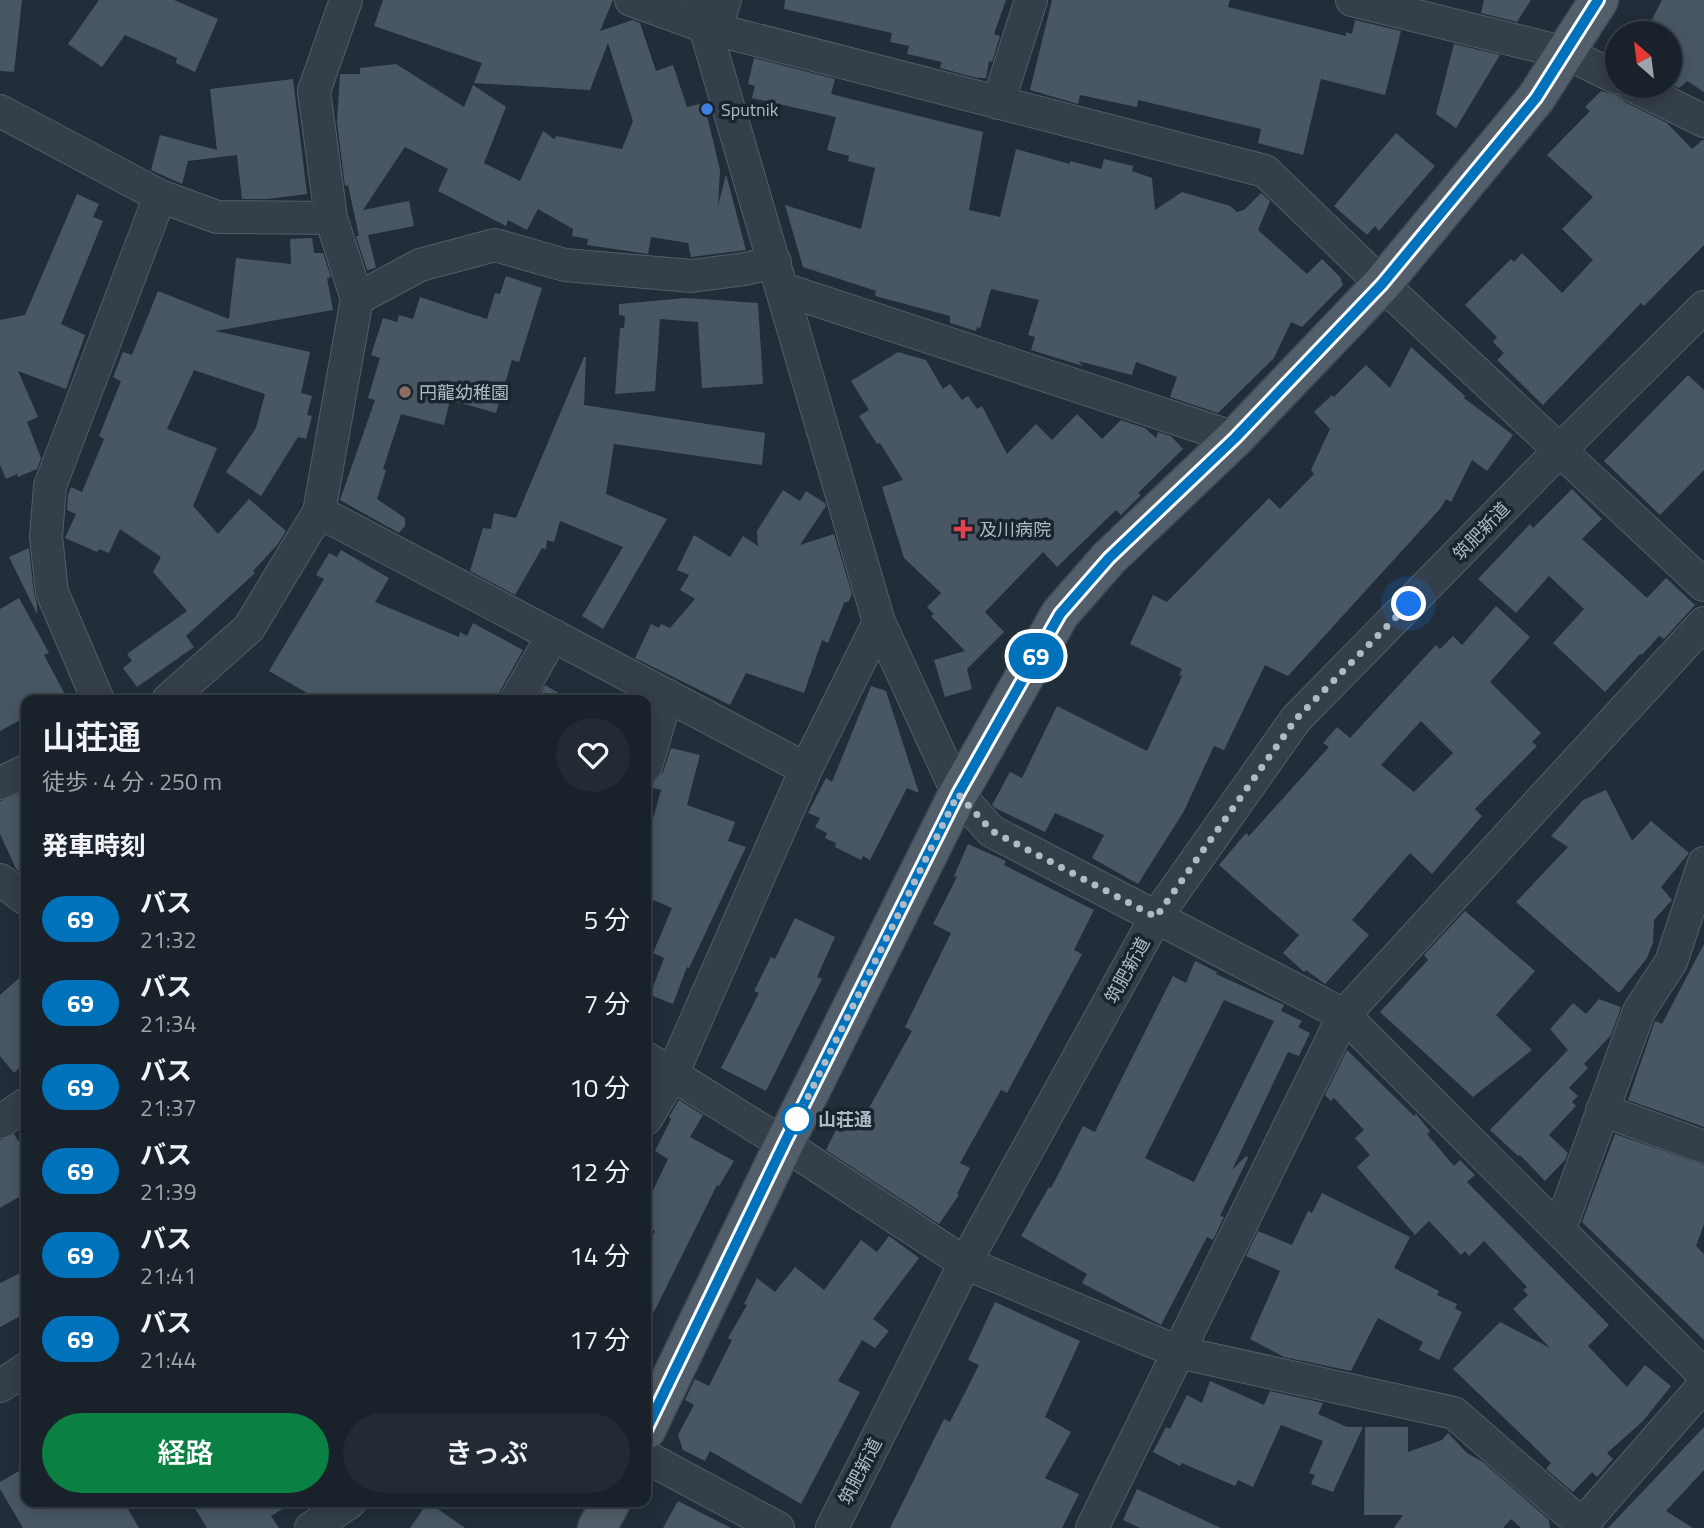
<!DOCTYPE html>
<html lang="ja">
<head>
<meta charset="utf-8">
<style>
  body { margin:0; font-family:"Titillium Web","Noto Sans JP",sans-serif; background:#222a33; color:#f1f3f6; height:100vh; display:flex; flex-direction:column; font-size:26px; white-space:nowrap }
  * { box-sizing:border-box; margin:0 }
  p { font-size:23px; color:#9fa4a9 }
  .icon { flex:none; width:38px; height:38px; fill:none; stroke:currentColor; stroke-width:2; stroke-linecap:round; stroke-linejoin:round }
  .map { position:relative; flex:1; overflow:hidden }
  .side { position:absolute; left:21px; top:695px; width:630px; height:812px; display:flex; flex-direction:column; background:#19222b; border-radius:14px; box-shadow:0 4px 18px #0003,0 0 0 2px #373f47 }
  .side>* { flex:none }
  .badge { padding:0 14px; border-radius:23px; font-size:24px; line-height:46px }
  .needle { width:46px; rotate:332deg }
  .buttons { position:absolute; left:1605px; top:21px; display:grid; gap:14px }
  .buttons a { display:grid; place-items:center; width:77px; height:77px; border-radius:50%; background:#19222b; box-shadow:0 4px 18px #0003,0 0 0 2px #373f47; font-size:35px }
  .you { position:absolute; width:35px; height:35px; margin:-18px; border:5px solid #fff; border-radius:50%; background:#1a73e8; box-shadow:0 0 0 10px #1a73e833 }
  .map>.badge { position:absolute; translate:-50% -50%; box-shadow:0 0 0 4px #fff }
  h2 { padding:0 21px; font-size:26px; line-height:63px }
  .round { display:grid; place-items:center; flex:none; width:74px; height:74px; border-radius:37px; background:#222a33 }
  .overview { display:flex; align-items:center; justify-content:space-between; height:119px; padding:0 21px }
  h1 { font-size:33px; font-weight:600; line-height:52px }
  .button { display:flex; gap:14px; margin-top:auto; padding:14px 21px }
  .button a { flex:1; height:80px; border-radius:42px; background:#0b8043; color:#fff; font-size:28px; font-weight:600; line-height:80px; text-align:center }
  .button a+a { background:#222a33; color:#f1f3f6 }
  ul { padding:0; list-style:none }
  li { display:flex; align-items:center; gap:21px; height:84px; padding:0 21px }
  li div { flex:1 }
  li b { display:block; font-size:26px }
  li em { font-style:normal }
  li .badge { min-width:77px; font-weight:700; text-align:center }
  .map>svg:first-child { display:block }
  .building { fill:#495765; fill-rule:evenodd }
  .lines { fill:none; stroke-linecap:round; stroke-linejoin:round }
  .minor-casing { stroke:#525d67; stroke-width:34 }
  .major-casing { stroke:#3e4852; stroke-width:41 }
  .minor { stroke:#343f49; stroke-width:32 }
  .major { stroke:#525e69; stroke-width:38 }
  .line-casing { stroke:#fff; stroke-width:16 }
  .line { stroke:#0072bc; stroke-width:10 }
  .walk { stroke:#afbac5; stroke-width:7; stroke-dasharray:0 12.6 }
  .shop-dot { fill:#3f7fe0; stroke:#1a242e; stroke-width:2.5 }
  .education-dot { fill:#8d6e63; stroke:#1a242e; stroke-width:2.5 }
  .health-dot { fill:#e0444e; stroke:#1a242e; stroke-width:2.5 }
  .stop-dot { fill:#fff; stroke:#0072bc; stroke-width:3.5 }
  .labels { text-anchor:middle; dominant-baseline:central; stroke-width:7; stroke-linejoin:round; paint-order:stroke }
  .poi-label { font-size:18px; fill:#afbac5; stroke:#1a242e; text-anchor:start }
  .street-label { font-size:18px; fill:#afbac5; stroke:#1a242e }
  .stop-label { font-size:18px; font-weight:bold; fill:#afbac5; stroke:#1a242e; text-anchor:start }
</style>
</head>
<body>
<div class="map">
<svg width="1704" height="1528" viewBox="0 0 1704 1528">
  <rect width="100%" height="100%" fill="#212d39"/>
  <path class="building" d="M 0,0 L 22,0 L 14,72 L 0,71 Z
    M 99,0 L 174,0 L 218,19 L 195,72 L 176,63 L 177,58 L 125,35 L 102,67 L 68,44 Z
    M 383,0 L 613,0 L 600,31 L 633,20 L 640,23 L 656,71 L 673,65 L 687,107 L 704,103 L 720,170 L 718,206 L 726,174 L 746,250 L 691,257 L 688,243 L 651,237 L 648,254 L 587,245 L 588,239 L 572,236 L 573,229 L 538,209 L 527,230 L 508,220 L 506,226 L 438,191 L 448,169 L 405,147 L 363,210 L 409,201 L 414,226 L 368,235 L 376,268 L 367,270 L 356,236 L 359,236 L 348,185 L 345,186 L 337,122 L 340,74 L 360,74 L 360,68 L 396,64 L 464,107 L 473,85 L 506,107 L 484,163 L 520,181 L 543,131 L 554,139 L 556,136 L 622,149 L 633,121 L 608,43 L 590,90 L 474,83 L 482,63 L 374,26 Z
    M 785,0 L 1006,0 L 994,34 L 1000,36 L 992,62 L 989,61 L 986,78 L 977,78 L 940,68 L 942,62 L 907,54 L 909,46 L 890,42 L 892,33 L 784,9 Z
    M 1052,0 L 1230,0 L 1228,7 L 1346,36 L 1346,32 L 1352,34 L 1355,20 L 1401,31 L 1385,95 L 1321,79 L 1303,155 L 1258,143 L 1261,129 L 1138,100 L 1137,107 L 1080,95 L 1078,104 L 1030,90 Z
    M 1484,0 L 1531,0 L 1517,22 L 1481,13 Z
    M 1662,0 L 1704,0 L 1704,92 L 1687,81 L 1679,88 L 1670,84 L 1670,33 L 1645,33 Z
    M 1454,44 L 1500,55 L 1456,128 L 1436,114 Z
    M 754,58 L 835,79 L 831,94 L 983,132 L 969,210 L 1000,217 L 1016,149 L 1070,164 L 1070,161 L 1101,169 L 1104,159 L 1133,166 L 1132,171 L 1152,178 L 1155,210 L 1182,192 L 1230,206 L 1237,212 L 1244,210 L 1261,193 L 1270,201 L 1258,230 L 1307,274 L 1322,259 L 1340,277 L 1343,285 L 1302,327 L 1291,322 L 1274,358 L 1218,413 L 1170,397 L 1177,377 L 1136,362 L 1132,375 L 1078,361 L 1083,366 L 1031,350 L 1035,337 L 1028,335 L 1039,300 L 991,289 L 980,328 L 977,327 L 976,331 L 950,323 L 950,316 L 875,296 L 876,291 L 803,267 L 785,205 L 861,229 L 875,168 L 848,161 L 849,156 L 827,150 L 836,117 L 752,98 L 755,86 L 748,84 Z
    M 293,79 L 307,194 L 267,199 L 242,199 L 237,155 L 188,161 L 182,184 L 151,170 L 160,135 L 217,150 L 210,89 Z
    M 1601,91 L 1618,96 L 1625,102 L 1667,123 L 1692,149 L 1704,139 L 1704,245 L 1644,306 L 1641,303 L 1543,405 L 1497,360 L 1504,353 L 1493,342 L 1497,337 L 1465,305 L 1511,259 L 1514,262 L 1522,253 L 1562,293 L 1593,260 L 1562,229 L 1593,197 L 1547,155 L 1590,111 L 1585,107 Z
    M 1396,133 L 1435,166 L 1379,231 L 1375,226 L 1367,235 L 1334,206 Z
    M 77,194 L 99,204 L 93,217 L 103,221 L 61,324 L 85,335 L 66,389 L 18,371 L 38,417 L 27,422 L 41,458 L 37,469 L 18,477 L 17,474 L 6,479 L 0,465 L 0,320 L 25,315 Z
    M 312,238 L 314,253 L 323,253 L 331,277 L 327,278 L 333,310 L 215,331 L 310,352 L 301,393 L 312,396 L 307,415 L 312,416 L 306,439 L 298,437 L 261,496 L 226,472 L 256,428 L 265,394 L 194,370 L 167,429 L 217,448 L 193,506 L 218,534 L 249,499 L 286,531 L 278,544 L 253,571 L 255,573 L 186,636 L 194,647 L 137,687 L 123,668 L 132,661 L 127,654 L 187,611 L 153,572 L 161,557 L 120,529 L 109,553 L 99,549 L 97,552 L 65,538 L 76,514 L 67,510 L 68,495 L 71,487 L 82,492 L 104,439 L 99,436 L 121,381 L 113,377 L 123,352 L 132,355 L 158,291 L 229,319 L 236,258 L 291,264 L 290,239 Z
    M 506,276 L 542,288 L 519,362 L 512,360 L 496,413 L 450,400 L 444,425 L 401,414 L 383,469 L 386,470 L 377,499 L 405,518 L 405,526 L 399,533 L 340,500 L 375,400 L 368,398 L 380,358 L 371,355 L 383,318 L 397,322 L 399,315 L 413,319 L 420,297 L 487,319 L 495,293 L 500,294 Z
    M 686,298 L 758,303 L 763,384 L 702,388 L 698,322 L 660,319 L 655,391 L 615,394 L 620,328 L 624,328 L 625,316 L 619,315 L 619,304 Z
    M 1411,347 L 1465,396 L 1464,398 L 1513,435 L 1487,471 L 1472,460 L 1451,502 L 1446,499 L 1440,509 L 1288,676 L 1265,665 L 1224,750 L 1214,746 L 1184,811 L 1138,884 L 1092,858 L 1104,835 L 1055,813 L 1045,832 L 995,808 L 992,805 L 1010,772 L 1022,778 L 1057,706 L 1147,751 L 1182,676 L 1179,675 L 1182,669 L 1130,644 L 1153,595 L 1167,602 L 1269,498 L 1280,509 L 1314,474 L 1311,470 L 1330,429 L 1314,412 L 1332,395 L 1334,397 L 1366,365 L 1390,388 Z
    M 898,352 L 926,360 L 943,389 L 950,384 L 962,400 L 968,396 L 977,409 L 982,406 L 1007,454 L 1036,424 L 1052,440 L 1077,414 L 1102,439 L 1121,420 L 1145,428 L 1156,438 L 1158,432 L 1171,436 L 1183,449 L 1138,493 L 1141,495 L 1121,515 L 1116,510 L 1057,567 L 1043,552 L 985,612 L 1004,632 L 967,669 L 972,689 L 945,697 L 934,660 L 965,651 L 931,616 L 934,614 L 927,607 L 941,593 L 904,558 L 882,487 L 903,480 L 880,443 L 877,444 L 859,416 L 869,410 L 851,381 Z
    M 584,357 L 586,357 L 584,405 L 765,433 L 762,465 L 614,444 L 606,494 L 667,519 L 603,629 L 582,616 L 623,547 L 560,521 L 554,542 L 547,540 L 546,549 L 542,548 L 515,595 L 470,571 L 483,528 L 491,529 L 494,513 L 516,518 Z
    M 1688,375 L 1704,390 L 1704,470 L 1660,515 L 1604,461 Z
    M 1572,489 L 1602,519 L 1582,539 L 1647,598 L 1666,578 L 1695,605 L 1664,639 L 1659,636 L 1642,655 L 1640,654 L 1605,692 L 1553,643 L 1584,609 L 1549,576 L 1516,613 L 1478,579 L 1530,524 L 1533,528 Z
    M 783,490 L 800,501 L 806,491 L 825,503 L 826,506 L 800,545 L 834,534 L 852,594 L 849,601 L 844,603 L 828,643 L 822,640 L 804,693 L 746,673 L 730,705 L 635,658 L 651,624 L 659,628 L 661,624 L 670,628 L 695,599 L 680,590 L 689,575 L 677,570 L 694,535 L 730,557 L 743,536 L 758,546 L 757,531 Z
    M 29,548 L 34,594 L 37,604 L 37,614 L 9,557 Z
    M 341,550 L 389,578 L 375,602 L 459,637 L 460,632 L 467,636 L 473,623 L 523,650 L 500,691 L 498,700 L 319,700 L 269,671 L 324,579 L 316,575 L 329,553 L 337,557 Z
    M 19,598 L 49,653 L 44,655 L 68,700 L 26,700 L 26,717 L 0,731 L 0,609 Z
    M 1496,606 L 1530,637 L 1490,682 L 1541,733 L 1532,742 L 1537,746 L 1475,809 L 1482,816 L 1432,874 L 1410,853 L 1352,920 L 1369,935 L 1325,984 L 1306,970 L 1304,972 L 1283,953 L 1299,935 L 1219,865 L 1246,833 L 1249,836 L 1329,747 L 1323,743 L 1337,727 L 1350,738 L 1436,645 L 1440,649 L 1453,636 L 1462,645 ZM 1421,721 L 1453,753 L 1414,792 L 1381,765 Z
    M 545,685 L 571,700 L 537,700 Z
    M 871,686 L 886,691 L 919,793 L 907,788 L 870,860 L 863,856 L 861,860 L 835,847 L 836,843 L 825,838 L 827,833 L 815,827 L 820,818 L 808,813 L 826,778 L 832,782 Z
    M 671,748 L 700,755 L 687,805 L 735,822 L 728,841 L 746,847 L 689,968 L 687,967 L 673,1004 L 650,995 L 664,958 L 653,953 L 672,908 L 646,897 L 646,844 L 661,790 L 649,787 L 663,772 Z
    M 1606,790 L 1632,841 L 1651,821 L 1689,853 L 1661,887 L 1672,900 L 1654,920 L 1653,943 L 1647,958 L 1619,993 L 1516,902 L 1568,847 L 1551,836 L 1583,800 Z
    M 26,791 L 26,876 L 16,869 L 0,834 L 0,801 Z
    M 968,844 L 1006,861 L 1004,865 L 1094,910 L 1074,950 L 1082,954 L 1007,1093 L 1001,1090 L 960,1163 L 970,1168 L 957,1194 L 959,1195 L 939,1224 L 826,1150 L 844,1114 L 861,1122 L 912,1031 L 905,1027 L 951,933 L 933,924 L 957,877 L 954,876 Z
    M 1465,911 L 1535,971 L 1496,1015 L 1532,1050 L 1473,1097 L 1380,1012 L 1428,960 L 1424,955 Z
    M 795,918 L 835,937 L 817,977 L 822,979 L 766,1091 L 721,1068 L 759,993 L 754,991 L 771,957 L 775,959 Z
    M 1704,944 L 1704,1127 L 1628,1100 L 1655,1021 L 1662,1024 Z
    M 1195,961 L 1217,972 L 1216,974 L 1284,1005 L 1281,1011 L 1302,1021 L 1298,1027 L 1310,1033 L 1299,1056 L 1288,1052 L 1232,1170 L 1246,1156 L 1248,1158 L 1220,1216 L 1224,1217 L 1213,1240 L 1207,1237 L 1161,1325 L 1082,1283 L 1087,1274 L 1021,1236 L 1049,1187 L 1051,1188 L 1083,1126 L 1095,1132 L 1173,976 L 1186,983 ZM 1224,1000 L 1274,1021 L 1194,1182 L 1145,1158 Z
    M 26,972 L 26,1062 L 14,1073 L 0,1056 L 0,995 Z
    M 1599,999 L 1621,1007 L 1611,1035 L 1584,1064 L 1588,1068 L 1569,1088 L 1578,1096 L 1572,1102 L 1576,1106 L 1549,1135 L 1568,1153 L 1565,1160 L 1545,1181 L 1520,1155 L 1518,1156 L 1490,1130 L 1568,1050 L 1550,1029 L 1573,1003 L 1586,1014 Z
    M 1347,1050 L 1414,1116 L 1416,1114 L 1430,1131 L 1427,1134 L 1454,1166 L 1460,1160 L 1475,1175 L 1467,1182 L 1609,1325 L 1588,1346 L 1627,1387 L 1645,1365 L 1671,1386 L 1643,1421 L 1607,1453 L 1613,1459 L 1597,1477 L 1592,1472 L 1573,1492 L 1546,1469 L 1551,1463 L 1453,1369 L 1500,1322 L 1550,1348 L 1513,1309 L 1528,1295 L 1523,1290 L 1527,1287 L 1484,1241 L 1469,1256 L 1465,1251 L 1461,1255 L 1429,1221 L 1415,1235 L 1357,1167 L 1370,1155 L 1355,1138 L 1364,1130 L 1334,1098 L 1331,1101 L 1325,1095 Z
    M 679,1100 L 703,1115 L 690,1137 L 734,1161 L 719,1186 L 717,1185 L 646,1328 L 646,1249 L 655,1231 L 646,1227 L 646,1205 L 668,1159 L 655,1151 L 671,1119 L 669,1117 Z
    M 14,1134 L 18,1141 L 26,1136 L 26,1193 L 0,1208 L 0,1140 Z
    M 1615,1134 L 1704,1165 L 1704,1224 L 1696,1246 L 1704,1254 L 1704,1340 L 1582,1222 Z
    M 1322,1193 L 1410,1237 L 1394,1268 L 1439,1291 L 1437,1295 L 1457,1304 L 1455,1309 L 1462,1312 L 1439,1360 L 1419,1350 L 1423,1342 L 1378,1318 L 1351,1371 L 1284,1357 L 1250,1339 L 1280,1271 L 1246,1256 L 1258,1231 L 1292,1245 L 1308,1211 L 1312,1213 Z
    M 889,1236 L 919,1258 L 873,1319 L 889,1331 L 875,1348 L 862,1340 L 838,1381 L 860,1392 L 801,1504 L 710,1451 L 705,1461 L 683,1450 L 678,1435 L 694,1405 L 685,1400 L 695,1379 L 709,1386 L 732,1340 L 728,1338 L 747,1305 L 744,1304 L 757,1278 L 775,1292 L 795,1267 L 824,1290 L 861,1240 L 877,1252 Z
    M 26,1270 L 26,1313 L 0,1327 L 0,1283 Z
    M 995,1302 L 1080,1341 L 1045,1417 L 1071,1432 L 1045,1478 L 1079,1494 L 1062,1528 L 890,1528 L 944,1419 L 950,1422 L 979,1365 L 968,1360 Z
    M 1210,1381 L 1264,1405 L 1270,1391 L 1323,1403 L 1318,1414 L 1347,1427 L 1363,1427 L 1333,1492 L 1311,1484 L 1315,1475 L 1309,1473 L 1323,1441 L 1281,1425 L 1253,1487 L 1238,1480 L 1235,1486 L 1182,1463 L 1180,1466 L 1153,1452 L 1166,1427 L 1170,1429 L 1187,1395 L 1202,1403 Z
    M 1365,1427 L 1408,1427 L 1408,1452 L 1442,1440 L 1448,1433 L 1467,1453 L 1483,1462 L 1549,1520 L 1550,1528 L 1521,1528 L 1511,1519 L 1503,1528 L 1394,1528 L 1403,1515 L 1364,1515 Z
    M 1704,1427 L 1704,1470 L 1666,1511 L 1693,1528 L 1608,1528 Z
    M 26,1467 L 26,1502 L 124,1502 L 139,1528 L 23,1528 L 0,1489 L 0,1482 Z
    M 1137,1489 L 1152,1496 L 1221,1528 L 1140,1528 L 1123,1520 Z
    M 678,1501 L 731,1528 L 663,1528 Z
    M 191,1502 L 294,1502 L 271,1516 L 279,1528 L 207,1528 Z
    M 428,1502 L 465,1528 L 410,1528 Z"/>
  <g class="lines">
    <defs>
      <path id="minor" d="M 631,0 L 706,27 L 1265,171 L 1382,284 L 1704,585
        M 697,0 L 879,622 L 958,794 L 991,831 L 1344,1015 L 1704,1375
        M 1352,0 L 1566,53 L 1617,78
        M 715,29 L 725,0
        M 1633,86 L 1704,121
        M 998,103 L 1031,0
        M 0,111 L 160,196 L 217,217 L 331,218
        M 783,289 L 1235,438
        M 357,299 L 420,265 L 495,245 L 565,265 L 692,276 L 745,269 L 775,262
        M 319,512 L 806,769
        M 98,700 L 52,592 L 46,537 L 50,486 L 160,196
        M 168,700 L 249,628 L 319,512 L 357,299 L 331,218 L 314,91 L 346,0
        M 516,700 L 553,635
        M 646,766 L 667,695
        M 0,783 L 26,771
        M 0,880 L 26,899
        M 646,1058 L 784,1144 L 965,1263 L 1178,1352 L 1454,1413 L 1586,1528
        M 1602,1110 L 1704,1147
        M 646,1119 L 672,1075 L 806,769 L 879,622
        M 0,1122 L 26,1104
        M 1560,1228 L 1639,1011 L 1671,962 L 1704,863
        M 0,1386 L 26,1369
        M 646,1457 L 778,1528
        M 311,1528 L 350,1502
        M 832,1528 L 965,1263 L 1156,917 L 1296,719 L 1559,451 L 1704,307
        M 1092,1528 L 1344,1015 L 1704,623
        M 1579,1528 L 1704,1385"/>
      <path id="major" d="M 646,1430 L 784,1144 L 958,794 L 1060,614 L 1109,558 L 1235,438 L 1382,284 L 1536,98 L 1599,0
        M 597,1528 L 611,1502"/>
    </defs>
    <use href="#minor" class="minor-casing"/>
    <use href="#major" class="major-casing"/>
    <use href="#minor" class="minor"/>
    <use href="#major" class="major"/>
  </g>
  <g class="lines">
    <defs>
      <path id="line" d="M 646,1430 L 784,1144 L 958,794 L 1060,614 L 1109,558 L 1235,438 L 1382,284 L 1536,98 L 1598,0"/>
    </defs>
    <use href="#line" class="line-casing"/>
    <use href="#line" class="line"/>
    <path class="walk" d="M 797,1119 L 958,794 L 992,831 L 1156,917 L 1296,719 L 1409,604"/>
  </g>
  <circle class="shop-dot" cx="707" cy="109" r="7"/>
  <circle class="education-dot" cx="405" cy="392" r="7"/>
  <path class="health-dot" d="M959.5 518.5h7v7h7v7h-7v7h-7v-7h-7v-7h7z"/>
  <circle class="stop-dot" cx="797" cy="1119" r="14"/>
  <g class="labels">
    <g class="poi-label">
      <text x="721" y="109">Sputnik</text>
      <text x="419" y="392">円龍幼稚園</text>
      <text x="979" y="529">及川病院</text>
    </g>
    <g class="street-label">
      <text transform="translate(1481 531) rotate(-46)">筑肥新道</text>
      <text transform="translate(1127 970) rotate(-61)">筑肥新道</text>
      <text transform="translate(860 1471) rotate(-63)">筑肥新道</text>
    </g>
    <g class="stop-label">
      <text x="818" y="1119">山荘通</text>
    </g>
  </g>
</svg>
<div class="buttons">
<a><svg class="needle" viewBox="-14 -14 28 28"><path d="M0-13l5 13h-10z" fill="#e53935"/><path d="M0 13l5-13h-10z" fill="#9fa4a9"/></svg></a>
</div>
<div class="you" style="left:1409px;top:604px"></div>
<b class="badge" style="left:1036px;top:656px;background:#0072bc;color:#fff">69</b>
<section class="side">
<div class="overview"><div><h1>山荘通</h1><p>徒歩 · 4 分 · 250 m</p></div><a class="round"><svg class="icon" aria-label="heart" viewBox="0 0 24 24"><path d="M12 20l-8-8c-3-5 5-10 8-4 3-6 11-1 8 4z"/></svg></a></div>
<h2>発車時刻</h2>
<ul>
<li><span class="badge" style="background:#0072bc;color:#fff">69</span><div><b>バス</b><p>21:32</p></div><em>5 分</em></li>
<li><span class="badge" style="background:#0072bc;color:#fff">69</span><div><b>バス</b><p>21:34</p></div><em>7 分</em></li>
<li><span class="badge" style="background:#0072bc;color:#fff">69</span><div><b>バス</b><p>21:37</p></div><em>10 分</em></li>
<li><span class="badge" style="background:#0072bc;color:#fff">69</span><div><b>バス</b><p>21:39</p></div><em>12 分</em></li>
<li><span class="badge" style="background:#0072bc;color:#fff">69</span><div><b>バス</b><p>21:41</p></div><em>14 分</em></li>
<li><span class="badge" style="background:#0072bc;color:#fff">69</span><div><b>バス</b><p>21:44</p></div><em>17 分</em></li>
</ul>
<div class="button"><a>経路</a><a>きっぷ</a></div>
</section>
</div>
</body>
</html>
